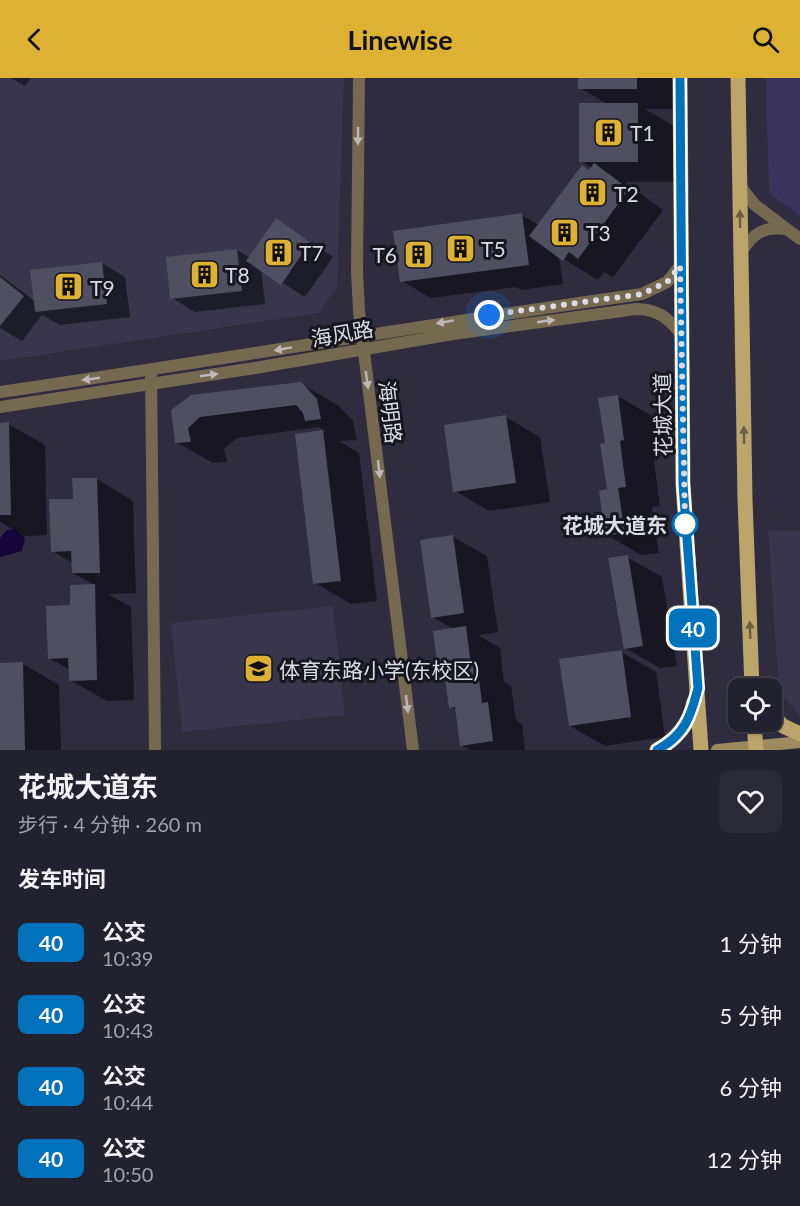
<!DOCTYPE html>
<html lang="zh">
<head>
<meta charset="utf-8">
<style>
  body { margin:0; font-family:Lato,"Noto Sans SC",sans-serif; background:#2a2936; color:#f1f3f6; height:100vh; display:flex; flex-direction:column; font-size:22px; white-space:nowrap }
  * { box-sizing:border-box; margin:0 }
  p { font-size:20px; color:#a2a3aa }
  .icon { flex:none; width:33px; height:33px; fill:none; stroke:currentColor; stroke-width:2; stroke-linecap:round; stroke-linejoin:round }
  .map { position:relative; height:672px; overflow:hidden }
  .drawer { display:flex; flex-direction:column; background:#22212e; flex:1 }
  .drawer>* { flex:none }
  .badge { padding:0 12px; border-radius:9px; font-size:21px; line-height:39px }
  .tools { position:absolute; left:728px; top:600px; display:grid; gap:12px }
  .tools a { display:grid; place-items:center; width:54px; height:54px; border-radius:12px; background:#22212e; box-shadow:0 2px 4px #0004,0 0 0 2px #3f3e4a; font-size:30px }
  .you { position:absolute; width:30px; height:30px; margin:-15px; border:4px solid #fff; border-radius:50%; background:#1a73e8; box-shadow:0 0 0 9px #1a73e833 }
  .map>.badge { position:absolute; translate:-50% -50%; box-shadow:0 0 0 3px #fff }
  h2 { padding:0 18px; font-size:22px; line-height:54px }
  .round { display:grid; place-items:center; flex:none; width:63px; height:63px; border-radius:12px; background:#2a2936 }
  .headline { display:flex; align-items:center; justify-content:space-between; height:102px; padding:0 18px }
  h1 { font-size:28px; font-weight:700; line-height:45px }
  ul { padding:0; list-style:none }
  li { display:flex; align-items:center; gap:18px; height:72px; padding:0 18px }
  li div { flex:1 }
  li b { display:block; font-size:22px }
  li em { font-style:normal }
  li .badge { min-width:66px; font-weight:700; text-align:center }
  header { display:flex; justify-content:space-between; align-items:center; height:78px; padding:0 18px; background:#ddb133; color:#111; font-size:27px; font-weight:700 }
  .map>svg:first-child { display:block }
  .built { fill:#38354d }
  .green { fill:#3a345f }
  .water { fill:#15053a }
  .shadow { fill:#0007 }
  .building { fill:#504e61 }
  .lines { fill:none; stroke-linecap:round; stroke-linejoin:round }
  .minor { stroke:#756a4f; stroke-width:12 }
  .tertiary { stroke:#756a4f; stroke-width:12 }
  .secondary { stroke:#9d8b5f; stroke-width:12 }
  .primary { stroke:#bca56b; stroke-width:15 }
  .oneway { fill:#bcb9b9 }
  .oneway2 { fill:#695e44 }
  .line-casing { stroke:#fff; stroke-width:14 }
  .line { stroke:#0072bc; stroke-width:9 }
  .walk { stroke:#dbdbe6; stroke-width:6; stroke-dasharray:0 10.8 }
  .stop-dot { fill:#fff; stroke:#0072bc; stroke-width:3 }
  .labels { text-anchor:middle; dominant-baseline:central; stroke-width:6; stroke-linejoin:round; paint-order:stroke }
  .poi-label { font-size:21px; fill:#dbdbe6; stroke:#16161e; text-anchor:start }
  .street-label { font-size:21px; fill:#dbdbe6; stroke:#16161e }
  .stop-label { font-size:21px; font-weight:bold; fill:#dbdbe6; stroke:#16161e; text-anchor:end }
</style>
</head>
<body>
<header><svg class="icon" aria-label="back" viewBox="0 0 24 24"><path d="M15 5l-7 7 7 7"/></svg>Linewise<svg class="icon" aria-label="search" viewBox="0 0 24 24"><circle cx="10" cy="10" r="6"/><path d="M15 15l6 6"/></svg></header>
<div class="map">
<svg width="800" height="672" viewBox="0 0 800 672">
  <rect width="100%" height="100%" fill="#2e2c3e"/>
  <path class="built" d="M 0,0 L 344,0 L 337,209 L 319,235 L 0,283 Z
    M 768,453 L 800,453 L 800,638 L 779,613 Z
    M 333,528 L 345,637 L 182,654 L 171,545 Z"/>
  <path class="green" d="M 766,0 L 800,0 L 800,138 L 769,115 Z"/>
  <path class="water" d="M 15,451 L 25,460 L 22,473 L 0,479 L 0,460 L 7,452 Z"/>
  <path class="shadow" d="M 11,0 L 31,0 L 25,8 Z
    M 580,0 L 673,0 L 673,31 L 645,31 L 674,48 L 674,104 L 625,104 L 663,132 L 613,199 L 604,194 L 598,202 L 559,178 L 563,206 L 521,212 L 516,209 L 431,220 L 402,203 L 521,137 L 539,147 L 590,93 L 592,90 L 581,83 L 609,27 L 580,10 Z
    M 277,142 L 333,179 L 305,219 L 261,191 L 265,226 L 195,234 L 172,220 L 237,172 L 250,180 Z
    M 102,185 L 125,199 L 130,239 L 60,247 L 42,237 L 22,263 L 0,250 L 0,197 L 36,224 Z
    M 301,306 L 338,327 L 353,343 L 357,362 L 339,363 L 359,375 L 377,523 L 351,526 L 315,505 L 297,357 L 326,354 L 319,349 L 237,360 L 224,371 L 227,384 L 213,385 L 176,364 L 172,332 Z
    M 618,318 L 652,338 L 658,382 L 654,382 L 660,428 L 652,429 L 659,475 L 641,477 L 607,457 L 607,367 Z
    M 506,339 L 540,359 L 550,424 L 489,433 L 455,413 Z
    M 0,346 L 8,346 L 45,367 L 47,457 L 24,458 L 0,444 Z
    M 97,401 L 133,423 L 136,515 L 108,516 L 131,529 L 134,622 L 107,623 L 70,602 L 70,592 L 49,580 L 72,529 L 71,508 L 96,508 L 73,495 L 73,485 L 52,473 L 75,422 Z
    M 453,459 L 487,478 L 498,554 L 478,557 L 500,570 L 504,604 L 511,608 L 516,642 L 522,646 L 525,672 L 470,672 L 461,667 L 457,632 L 450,629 L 446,594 L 439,591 L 454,551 L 432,539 Z
    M 627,479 L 662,499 L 677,588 L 660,590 L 625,570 Z
    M 621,574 L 656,594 L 665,659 L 605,668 L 570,648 Z
    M 23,586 L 59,607 L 61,672 L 0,672 L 0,607 Z"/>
  <path class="building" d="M 578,0 L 637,0 L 637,11 L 578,11 Z
    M 579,25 L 638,25 L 638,84 L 579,84 Z
    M 594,85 L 629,111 L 578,181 L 569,174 L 563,183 L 529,158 L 582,87 L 589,92 Z
    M 522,135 L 529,187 L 400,204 L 393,153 Z
    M 276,140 L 310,164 L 281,207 L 246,183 Z
    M 237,171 L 242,213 L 170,221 L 166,179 Z
    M 102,184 L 107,226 L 35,234 L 30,192 Z
    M 0,199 L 24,218 L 0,248 Z
    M 301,304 L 317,321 L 321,341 L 305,343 L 303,335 L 296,327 L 200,339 L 188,350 L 191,364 L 175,365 L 171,332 L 191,317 Z
    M 618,317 L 624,362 L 620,363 L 626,409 L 618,410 L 625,455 L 605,458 L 599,413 L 607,411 L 600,366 L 605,365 L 598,320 Z
    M 506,337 L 516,405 L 453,414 L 444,347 Z
    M 9,344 L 11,437 L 0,437 L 0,345 Z
    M 323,352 L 341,503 L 313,506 L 295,356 Z
    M 72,400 L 97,400 L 100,495 L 72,495 L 71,473 L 51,474 L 49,421 L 73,421 Z
    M 453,457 L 464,535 L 431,540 L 420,462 Z
    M 628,477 L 643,568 L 624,571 L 608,480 Z
    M 95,506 L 97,602 L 69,603 L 68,580 L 48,581 L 46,528 L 70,527 L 70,507 Z
    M 466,548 L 471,587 L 477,586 L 482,625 L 488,624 L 493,663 L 460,668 L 455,629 L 449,630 L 444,591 L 438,591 L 433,553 Z
    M 622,572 L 631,639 L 569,648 L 559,581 Z
    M 23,584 L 25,672 L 0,672 L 0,585 Z"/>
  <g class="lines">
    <path class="minor" d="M 359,0 L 357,193 L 359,233 L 413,672
      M 151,292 L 155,672"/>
    <path class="tertiary" d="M 739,107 L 755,127 L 800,161
      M 741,174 C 753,156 763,148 786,151
      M 0,314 C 214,283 427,246 642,216 L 667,204 L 680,188
      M 0,329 L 255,290 L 453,256 L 636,231 C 658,231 668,240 682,257"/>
    <path class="secondary" d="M 717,672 L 800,664"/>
    <path class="primary" d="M 680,0 L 683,406 L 701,672
      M 738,0 L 745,421 L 752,610
      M 771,636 L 783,648 L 800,656
      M 754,644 L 756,672
      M 657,672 C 676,662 690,645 694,624"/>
  </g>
  <defs><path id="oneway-solid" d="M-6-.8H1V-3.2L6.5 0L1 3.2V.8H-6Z" transform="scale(1.5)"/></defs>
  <g class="oneway">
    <use href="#oneway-solid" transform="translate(358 58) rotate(91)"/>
    <use href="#oneway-solid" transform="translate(546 243) rotate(-8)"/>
    <use href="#oneway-solid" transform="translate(445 244) rotate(170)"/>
    <use href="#oneway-solid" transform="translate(283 271) rotate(170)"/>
    <use href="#oneway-solid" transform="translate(209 297) rotate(-8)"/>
    <use href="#oneway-solid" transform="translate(91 301) rotate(172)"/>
    <use href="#oneway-solid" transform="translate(367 302) rotate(82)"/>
    <use href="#oneway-solid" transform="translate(379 391) rotate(83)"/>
    <use href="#oneway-solid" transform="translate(407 626) rotate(83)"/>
  </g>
  <g class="oneway2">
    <use href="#oneway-solid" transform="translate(740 141) rotate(-91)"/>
    <use href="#oneway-solid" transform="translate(744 357) rotate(-91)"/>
    <use href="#oneway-solid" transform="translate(750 552) rotate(-92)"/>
  </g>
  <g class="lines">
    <defs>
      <path id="line" d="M 657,672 C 685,657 691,638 698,610 L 683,406 L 680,0"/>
    </defs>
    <use href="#line" class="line-casing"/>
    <use href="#line" class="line"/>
    <path class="walk" d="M 489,237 L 642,216 L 667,204 L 680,188 L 685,446"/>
  </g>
  <defs>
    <symbol id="building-square" viewBox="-11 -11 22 22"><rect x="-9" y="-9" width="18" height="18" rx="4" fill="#ddb133" stroke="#16161e"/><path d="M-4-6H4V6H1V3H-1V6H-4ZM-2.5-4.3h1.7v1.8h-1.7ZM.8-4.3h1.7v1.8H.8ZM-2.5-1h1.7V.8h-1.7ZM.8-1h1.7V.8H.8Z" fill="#111"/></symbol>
    <symbol id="school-square" viewBox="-11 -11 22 22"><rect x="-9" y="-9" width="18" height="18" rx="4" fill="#ddb133" stroke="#16161e"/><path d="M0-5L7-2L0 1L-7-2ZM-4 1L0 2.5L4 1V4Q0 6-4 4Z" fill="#111"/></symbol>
  </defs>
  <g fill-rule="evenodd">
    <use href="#building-square" x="592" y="38" width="33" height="33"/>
    <use href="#building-square" x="576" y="98" width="33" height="33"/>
    <use href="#building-square" x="548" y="138" width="33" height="33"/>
    <use href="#building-square" x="444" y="154" width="33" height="33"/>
    <use href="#building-square" x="262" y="158" width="33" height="33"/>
    <use href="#building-square" x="402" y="160" width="33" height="33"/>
    <use href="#building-square" x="188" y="180" width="33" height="33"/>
    <use href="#building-square" x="52" y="192" width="33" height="33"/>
    <use href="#school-square" x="242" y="574" width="33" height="33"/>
  </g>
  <circle class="stop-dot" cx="685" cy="446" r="12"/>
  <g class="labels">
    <g class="poi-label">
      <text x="630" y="54">T1</text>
      <text x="614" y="115">T2</text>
      <text x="586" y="154">T3</text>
      <text x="481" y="170">T5</text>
      <text x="299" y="174">T7</text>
      <text x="397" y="176" text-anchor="end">T6</text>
      <text x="225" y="196">T8</text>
      <text x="90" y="209">T9</text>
      <text x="279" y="591">体育东路小学(东校区)</text>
    </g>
    <g class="street-label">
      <text transform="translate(342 255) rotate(-10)">海风路</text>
      <text transform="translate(391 334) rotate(83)">海明路</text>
      <text transform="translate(662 337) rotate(-91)">花城大道</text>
    </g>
    <g class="stop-label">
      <text x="667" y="446">花城大道东</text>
    </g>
  </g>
</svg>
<div class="tools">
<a><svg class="icon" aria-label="locate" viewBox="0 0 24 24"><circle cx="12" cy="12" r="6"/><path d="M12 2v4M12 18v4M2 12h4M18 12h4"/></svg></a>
</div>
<div class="you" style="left:489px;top:237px"></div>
<b class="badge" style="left:693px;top:550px;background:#0072bc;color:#fff">40</b>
</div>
<section class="drawer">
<div class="headline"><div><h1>花城大道东</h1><p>步行 · 4 分钟 · 260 m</p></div><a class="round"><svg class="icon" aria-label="heart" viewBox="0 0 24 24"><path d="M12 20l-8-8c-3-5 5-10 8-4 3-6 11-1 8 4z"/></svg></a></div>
<h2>发车时间</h2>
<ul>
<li><span class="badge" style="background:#0072bc;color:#fff">40</span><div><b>公交</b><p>10:39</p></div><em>1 分钟</em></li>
<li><span class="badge" style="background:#0072bc;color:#fff">40</span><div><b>公交</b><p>10:43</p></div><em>5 分钟</em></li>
<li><span class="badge" style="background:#0072bc;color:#fff">40</span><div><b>公交</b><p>10:44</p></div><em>6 分钟</em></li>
<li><span class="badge" style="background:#0072bc;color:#fff">40</span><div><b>公交</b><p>10:50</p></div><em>12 分钟</em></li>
</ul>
</section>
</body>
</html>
